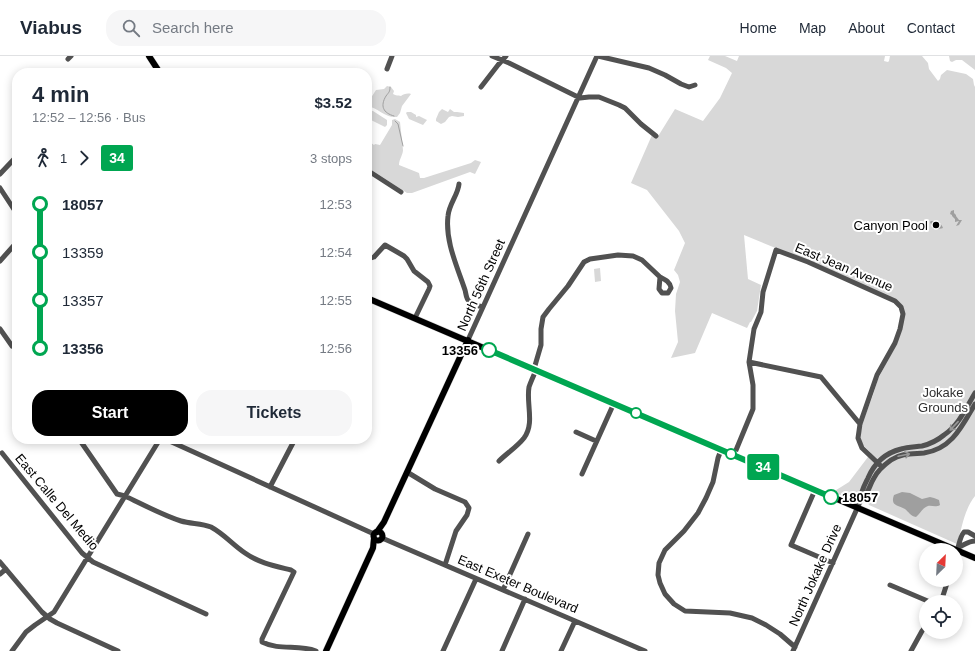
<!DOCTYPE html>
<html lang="en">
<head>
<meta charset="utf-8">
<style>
  body { margin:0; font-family:Helvetica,sans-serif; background:#f6f6f7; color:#1f2937; height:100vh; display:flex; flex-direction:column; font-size:15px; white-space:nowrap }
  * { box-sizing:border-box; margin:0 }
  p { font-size:13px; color:#747a83 }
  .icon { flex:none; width:22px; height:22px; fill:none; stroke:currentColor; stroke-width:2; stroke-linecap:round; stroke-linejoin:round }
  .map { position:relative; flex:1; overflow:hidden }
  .details { position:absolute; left:12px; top:12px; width:360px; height:376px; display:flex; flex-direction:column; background:#fff; border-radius:16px; box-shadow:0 2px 10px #0003 }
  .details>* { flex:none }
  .badge { padding:0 8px; border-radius:3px; font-size:14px; line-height:26px }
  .needle { width:26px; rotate:24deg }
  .fabs { position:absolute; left:919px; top:487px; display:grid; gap:8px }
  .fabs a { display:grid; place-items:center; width:44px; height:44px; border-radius:50%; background:#fff; box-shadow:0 2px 10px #0003; font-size:20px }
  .map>.badge { position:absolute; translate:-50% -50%; box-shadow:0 0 0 2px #fff }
  .legs { display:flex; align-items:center; gap:6px; height:44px; padding:0 20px; font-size:13px }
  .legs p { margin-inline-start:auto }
  .head { display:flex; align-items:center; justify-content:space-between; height:68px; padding:0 20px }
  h1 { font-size:22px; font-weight:700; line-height:30px }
  .primary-button { display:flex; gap:8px; margin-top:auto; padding:8px 20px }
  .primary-button a { flex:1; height:46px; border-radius:16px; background:#000; color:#fff; font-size:16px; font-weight:700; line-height:46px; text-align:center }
  .primary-button a+a { background:#f6f6f7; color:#1f2937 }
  ul { padding:0 20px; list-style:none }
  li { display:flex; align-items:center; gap:14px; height:48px; font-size:15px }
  li i { display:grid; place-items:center; width:6px; height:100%; margin:0 5px; background:currentColor }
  li i::after { content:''; width:10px; height:10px; margin:-5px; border:3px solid; border-radius:50%; background:#fff }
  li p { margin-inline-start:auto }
  li:first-child i { background:linear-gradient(#0000 50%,currentColor 0) }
  li:last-child i { background:linear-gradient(currentColor 50%,#0000 0) }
  header { display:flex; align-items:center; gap:24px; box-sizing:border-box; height:56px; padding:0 20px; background:#fff; border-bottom:1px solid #e0e1e3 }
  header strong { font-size:19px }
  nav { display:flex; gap:22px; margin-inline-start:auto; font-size:14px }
  .search { width:280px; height:36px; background:#f6f6f7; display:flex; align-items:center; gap:10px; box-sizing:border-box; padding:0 14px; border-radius:16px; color:#747a83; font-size:15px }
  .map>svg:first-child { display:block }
  .green { fill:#d8d8d8 }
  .water { fill:#9f9f9f }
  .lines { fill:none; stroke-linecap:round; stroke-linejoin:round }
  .stream { stroke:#9f9f9f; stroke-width:1 }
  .major-casing { stroke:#dbdbdb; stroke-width:7 }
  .minor { stroke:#515151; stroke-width:5 }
  .major { stroke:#000; stroke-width:6 }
  .oneway { stroke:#979797 }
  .line-1-casing { stroke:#fff; stroke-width:9 }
  .line-1 { stroke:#00a651; stroke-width:6 }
  .poi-dot { fill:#000; stroke:#fff; stroke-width:1.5 }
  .stop-1-dot { fill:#fff; stroke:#00a651; stroke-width:2 }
  .labels { text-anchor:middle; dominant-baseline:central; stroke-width:4; stroke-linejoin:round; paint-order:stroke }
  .poi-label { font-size:13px; fill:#000; stroke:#fff; text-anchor:end }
  .street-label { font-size:13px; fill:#000; stroke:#fff }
  .stop-label { font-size:13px; font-weight:bold; fill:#000; stroke:#fff; text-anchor:end }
  .park-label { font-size:13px; fill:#2f2f2f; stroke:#fff }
</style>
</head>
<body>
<header>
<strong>Viabus</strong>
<div class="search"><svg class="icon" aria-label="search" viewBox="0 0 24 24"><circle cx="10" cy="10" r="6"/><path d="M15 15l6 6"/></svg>Search here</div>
<nav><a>Home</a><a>Map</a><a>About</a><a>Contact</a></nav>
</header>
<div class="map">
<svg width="975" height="595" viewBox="0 0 975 595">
  <rect width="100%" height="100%" fill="#fff"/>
  <path class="green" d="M 710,0 L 725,0 L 737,5 L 739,0 L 885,0 L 884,5 L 888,6 L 889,5 L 890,0 L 922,0 L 928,7 L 929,13 L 938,25 L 940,23 L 941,19 L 947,14 L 966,18 L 973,23 L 974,29 L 975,31 L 975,440 C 964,454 962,472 957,488 L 869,449 L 867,445 L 856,442 L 854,444 L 833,436 L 849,426 L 871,397 L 864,390 L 860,383 L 862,368 L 873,339 L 878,323 L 897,287 L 903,250 L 844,220 L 744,179 L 748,223 L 761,229 L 757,255 L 751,266 L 750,266 L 747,272 L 712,257 L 695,297 L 671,302 L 678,286 L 675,255 L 676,238 L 680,226 L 678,219 L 674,214 L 685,187 L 679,175 L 647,134 L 631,127 L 652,79 L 657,82 L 675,53 L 703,65 L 720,42 L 732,17 L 726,12 L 708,4 Z
    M 949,0 L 975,0 L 975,14 L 962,4 L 956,4 L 952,6 L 950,5 Z
    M 387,30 L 391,31 L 394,35 L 393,38 C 396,40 398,39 401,40 C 403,38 408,37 411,38 L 402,50 L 400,57 L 397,61 C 384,62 379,52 367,50 L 367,48 L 376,34 L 384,33 Z
    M 442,53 L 448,56 L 450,53 L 454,56 L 457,56 L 464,57 L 464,60 L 458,61 L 452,60 L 449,61 L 445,66 L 441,68 L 436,65 L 436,63 L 439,56 Z
    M 367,54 L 373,55 L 387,64 L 387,69 L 385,71 L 369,63 L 367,64 Z
    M 407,56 L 411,56 L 416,59 L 416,61 L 419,60 L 427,64 L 423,69 L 409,63 L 406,57 Z
    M 395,63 L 400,66 L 403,94 C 403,99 399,103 399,109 L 419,117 L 420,122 L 424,122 L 471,107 L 475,104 L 481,106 L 475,118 L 470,116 L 412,137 L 407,137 L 367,111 L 367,84 L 374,89 L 375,88 L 380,89 L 392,69 L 392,64 Z
    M 600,212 L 601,225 L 595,226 L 594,213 Z"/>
  <path class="water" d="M 954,154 L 954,157 L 956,159 L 956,160 L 959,164 L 962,164 L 959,169 L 956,170 L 959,165 L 955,166 L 955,163 L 952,160 L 952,159 L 950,158 L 951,155 Z
    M 931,165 C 936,165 941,166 943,172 C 938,174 932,171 930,166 Z
    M 902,436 L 910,437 L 922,443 L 930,441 L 934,442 L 939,444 L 940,449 C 935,452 932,449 928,450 C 922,452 920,458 916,461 C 910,460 909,456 905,453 C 898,449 890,450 894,439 Z"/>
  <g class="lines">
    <path class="stream" d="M 390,31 C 390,36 389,36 386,40 C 380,50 383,57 394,60
      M 395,65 L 398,68 L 403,90"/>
    <defs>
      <path id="major" d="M 149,0 L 160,17
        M 367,242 L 975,502
        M373.5 480a4.5 4.5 0 1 1 9 0a4.5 4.5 0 1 1-9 0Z
        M 377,476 L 384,466 L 468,284
        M 326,595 L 373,492 L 374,482"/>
    </defs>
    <use href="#major" class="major-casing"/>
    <path class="minor" d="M 492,0 L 509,7 L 580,42 L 589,41 L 599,41 L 619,49 L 625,52 L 641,68 L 656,80
      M 598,0 L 649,12 L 665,19 L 681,28 L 689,31 L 695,29
      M 68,3 L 71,0
      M 387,13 L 392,0
      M 481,31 L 498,9 L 506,0
      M 367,114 L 401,136
      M 0,118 L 17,100
      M 459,128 C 458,139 449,148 448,160 C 445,185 457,210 465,234 C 466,237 466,243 469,245 C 472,249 479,250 483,251
      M 0,132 L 17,158
      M 367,200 L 371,202 L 374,201 L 385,189 L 404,200 L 407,203 L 414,215 L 428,226 L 430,230 L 429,233 L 415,262
      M 0,205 L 17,186
      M 660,221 C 666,224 670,226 671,232 L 668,237 L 662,237 L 659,233 Z
      M 0,273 L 12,290
      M 468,284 L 597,0
      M 749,306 L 821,321 L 860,368
      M 534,313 L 541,289 L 541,273 L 543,261 L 549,253 L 568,230 L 584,206 L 590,203 L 618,199 L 633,200 L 642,204 L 660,221
      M 576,376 L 596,385
      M 79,383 L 117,438 L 125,440 C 142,448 162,459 181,465 C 191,468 202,467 211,471 C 224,478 233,489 245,497 C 259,507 275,510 291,514 L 294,516 L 262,583 L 262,586 C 280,595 298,588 316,595
      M 165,383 L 374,478
      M 721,394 L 718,402 L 713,426 L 706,442 L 698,457 L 684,475 L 665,494 L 659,507 L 658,519 L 660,527 L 665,538 L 674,548 L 685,555 L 730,557 L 752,562 L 766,569 L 780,578 L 795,591
      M 2,397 L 82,497 L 93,506 L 206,558
      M 734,399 L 753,353 L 753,329 L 749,306 L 754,273 L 761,256 L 763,236 L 776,194 L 808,206 L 895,245 L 901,251 L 903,258 L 900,273 L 895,287 L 877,319 L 860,368 L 858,382 L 862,392 L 882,411
      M 499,405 C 507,397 517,391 524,382 C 535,367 526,348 529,331 C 531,325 534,319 536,314
      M 407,416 L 435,433 L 465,446 L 469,452 L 467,459 L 456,475 L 445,509
      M 582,418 L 614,347
      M 270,431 L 295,383
      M 815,434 L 791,489 L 833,507
      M 860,446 C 860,437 864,430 868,422 C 874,408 885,397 901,393 C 908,391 915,391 922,390 C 930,388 938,384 944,379 C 959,369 966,352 975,337
      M 382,482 L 645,595
      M 959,491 C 964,489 969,485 975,485
      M 956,498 C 959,491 959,482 964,476 L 968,476 L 975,480
      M 0,506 L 42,556 L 50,563 L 57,567 L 118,595
      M 0,518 L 6,513
      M 890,529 L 930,546
      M 503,534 L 528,478
      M 941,546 L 948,524
      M 12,595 L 26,576 L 35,569 L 54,556 L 160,383
      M 443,595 L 476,523
      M 502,595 L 525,543
      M 561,595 L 575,565
      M 793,595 L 860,446 C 868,439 869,430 874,422 C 878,414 884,409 891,404 C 901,397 913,398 924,397 C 952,393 962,370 975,348
      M 911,595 L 922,575 L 926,570"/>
    <use href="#major" class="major"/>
  </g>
  <defs><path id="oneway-shaft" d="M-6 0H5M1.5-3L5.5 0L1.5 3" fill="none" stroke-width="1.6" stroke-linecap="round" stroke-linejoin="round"/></defs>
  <g class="oneway">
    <use href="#oneway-shaft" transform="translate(954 370) rotate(133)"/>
    <use href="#oneway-shaft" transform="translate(904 399) rotate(-12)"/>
  </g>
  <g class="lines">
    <defs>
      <path id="line-1" d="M 489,294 L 831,441"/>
    </defs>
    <use href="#line-1" class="line-1-casing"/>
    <use href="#line-1" class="line-1"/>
  </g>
  <circle class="poi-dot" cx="936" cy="169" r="4"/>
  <g class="stop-1-dot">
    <circle cx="489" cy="294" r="7"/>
    <circle cx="636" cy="357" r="5"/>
    <circle cx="731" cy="398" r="5"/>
    <circle cx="831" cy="441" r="7"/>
  </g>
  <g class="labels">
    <g class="poi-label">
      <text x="928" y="169">Canyon Pool</text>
    </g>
    <g class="street-label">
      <text transform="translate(844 211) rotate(23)">East Jean Avenue</text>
      <text transform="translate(481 229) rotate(-66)">North 56th Street</text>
      <text transform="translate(57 446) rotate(50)">East Calle Del Medio</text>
      <text transform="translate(815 519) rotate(-66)">North Jokake Drive</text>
      <text transform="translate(518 528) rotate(23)">East Exeter Boulevard</text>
    </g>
    <g class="stop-label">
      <text x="478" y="294">13356</text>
      <text x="842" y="441" text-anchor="start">18057</text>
    </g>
    <g class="park-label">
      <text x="943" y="336">Jokake<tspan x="943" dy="15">Grounds</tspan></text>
    </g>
  </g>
</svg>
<div class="fabs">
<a><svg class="needle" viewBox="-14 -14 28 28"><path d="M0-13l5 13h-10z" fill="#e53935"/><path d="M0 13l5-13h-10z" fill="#747a83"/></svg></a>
<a><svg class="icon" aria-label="locate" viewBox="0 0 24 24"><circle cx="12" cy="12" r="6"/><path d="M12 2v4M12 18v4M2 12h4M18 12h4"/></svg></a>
</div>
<b class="badge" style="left:763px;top:411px;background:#00a651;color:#fff">34</b>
<section class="details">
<div class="head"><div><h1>4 min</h1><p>12:52 – 12:56 · Bus</p></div><b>$3.52</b></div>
<div class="legs"><svg class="icon" aria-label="walk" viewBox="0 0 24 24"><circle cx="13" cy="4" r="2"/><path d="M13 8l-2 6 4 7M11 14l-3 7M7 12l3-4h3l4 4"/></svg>1<svg class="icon" aria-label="forward" viewBox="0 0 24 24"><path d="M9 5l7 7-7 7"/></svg><b class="badge" style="background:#00a651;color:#fff">34</b><p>3 stops</p></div>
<ul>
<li><i style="color:#00a651"></i><b>18057</b><p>12:53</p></li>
<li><i style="color:#00a651"></i><span>13359</span><p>12:54</p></li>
<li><i style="color:#00a651"></i><span>13357</span><p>12:55</p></li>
<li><i style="color:#00a651"></i><b>13356</b><p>12:56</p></li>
</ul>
<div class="primary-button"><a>Start</a><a>Tickets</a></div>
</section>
</div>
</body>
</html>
